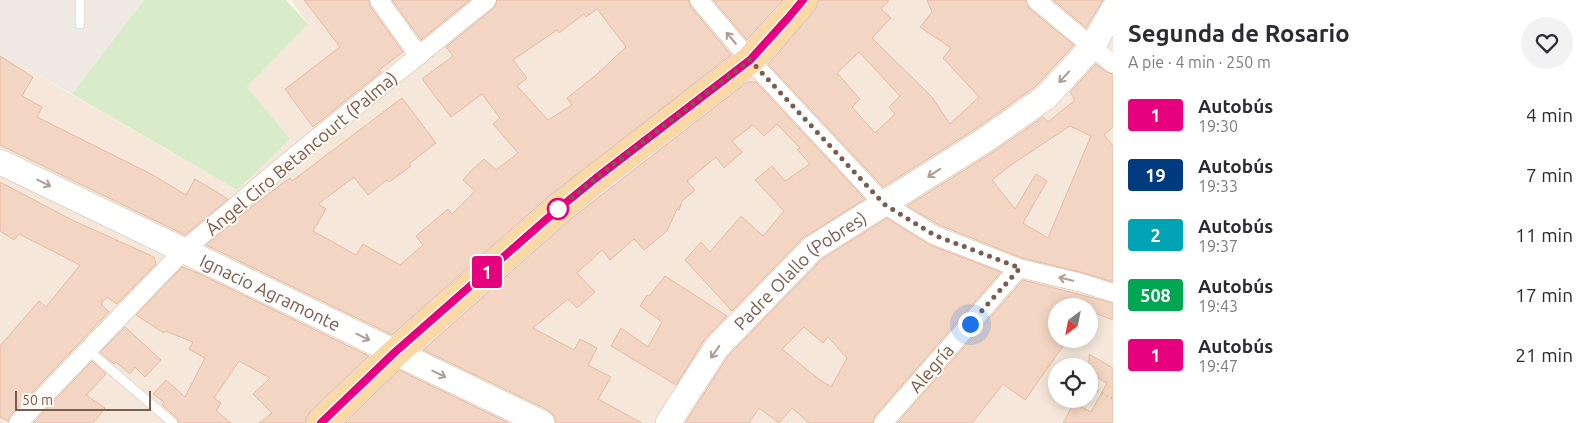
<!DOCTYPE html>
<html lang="es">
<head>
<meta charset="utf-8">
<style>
  body { margin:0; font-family:Ubuntu,sans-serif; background:#f2f2f3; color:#2b2b33; height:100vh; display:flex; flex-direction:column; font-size:19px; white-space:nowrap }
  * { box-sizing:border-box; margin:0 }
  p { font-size:16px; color:#7c7c81 }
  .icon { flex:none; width:28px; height:28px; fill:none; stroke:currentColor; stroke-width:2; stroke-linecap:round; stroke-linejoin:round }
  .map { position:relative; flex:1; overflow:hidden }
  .drawer { display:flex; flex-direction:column; background:#fff; width:475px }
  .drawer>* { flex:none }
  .badge { padding:0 10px; border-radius:4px; font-size:18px; line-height:32px }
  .needle { width:32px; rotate:212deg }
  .tools { position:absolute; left:1048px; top:298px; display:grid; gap:10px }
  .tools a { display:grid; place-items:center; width:50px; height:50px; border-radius:50%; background:#fff; box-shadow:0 2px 12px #0003; font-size:25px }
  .scale { position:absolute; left:15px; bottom:12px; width:136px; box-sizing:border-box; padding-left:5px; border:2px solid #7a5c4d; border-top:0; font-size:14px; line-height:18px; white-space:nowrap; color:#7a5c4d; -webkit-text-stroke:4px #fffaf3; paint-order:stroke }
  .you { position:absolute; width:25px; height:25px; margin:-12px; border:4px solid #fff; border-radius:50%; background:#1a73e8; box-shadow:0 0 0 8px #1a73e833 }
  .map>.badge { position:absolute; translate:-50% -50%; box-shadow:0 0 0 2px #fff }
  .round { display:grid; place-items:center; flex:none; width:52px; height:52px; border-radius:26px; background:#f2f2f3 }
  .summary { display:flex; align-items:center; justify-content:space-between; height:85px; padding:0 15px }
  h1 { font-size:24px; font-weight:600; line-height:38px }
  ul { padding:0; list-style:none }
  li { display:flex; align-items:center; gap:15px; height:60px; padding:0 15px }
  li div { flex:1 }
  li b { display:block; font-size:19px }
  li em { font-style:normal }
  li .badge { min-width:55px; font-weight:700; text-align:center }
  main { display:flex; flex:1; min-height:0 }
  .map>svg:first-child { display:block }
  .residential { fill:#f5e8da; fill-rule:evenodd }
  .industrial { fill:#efe9e4 }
  .green { fill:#d8ecc9 }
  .building { fill:#f3d5c3; stroke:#e6bba3; fill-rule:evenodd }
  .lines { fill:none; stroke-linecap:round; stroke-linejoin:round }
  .service-casing { stroke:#d1beb0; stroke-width:10 }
  .minor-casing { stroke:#d1beb0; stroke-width:19 }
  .secondary-casing { stroke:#d6c0b0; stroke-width:26 }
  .primary-casing { stroke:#dad1cd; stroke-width:29 }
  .path { stroke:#d9b8a5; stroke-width:3; stroke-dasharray:1 4; stroke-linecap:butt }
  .service { stroke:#fff; stroke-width:9 }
  .minor { stroke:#fff; stroke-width:18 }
  .secondary { stroke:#fff; stroke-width:25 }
  .primary { stroke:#fbd9a5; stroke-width:28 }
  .oneway { stroke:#af9d94 }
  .line-casing { stroke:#fff; stroke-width:11 }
  .line { stroke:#e6007e; stroke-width:8 }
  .walk { stroke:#7a5c4d; stroke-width:5; stroke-dasharray:0 9 }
  .stop-dot { fill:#fff; stroke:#e6007e; stroke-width:2.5 }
  .labels { text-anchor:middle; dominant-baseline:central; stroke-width:4; stroke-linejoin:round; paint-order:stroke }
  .street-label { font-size:18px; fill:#7a5c4d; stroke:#fffaf3 }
</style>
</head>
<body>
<main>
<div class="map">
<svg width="1113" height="423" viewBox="0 0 1113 423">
  <rect width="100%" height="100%" fill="#fdf6ec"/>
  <path class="residential" d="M 291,0 L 1113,0 L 1113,423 L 0,423 L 0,62 L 5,56 L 237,190 L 247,87 L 308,24 ZM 1056,306 L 1089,306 L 1089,339 L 1056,339 ZM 1056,366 L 1089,366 L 1089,399 L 1056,399 Z"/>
  <path class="industrial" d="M 0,0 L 144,0 L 72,94 L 5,56 L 0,62 Z"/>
  <path class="green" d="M 144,0 L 286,0 L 308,24 L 247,87 L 290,139 L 237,190 L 72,94 Z"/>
  <path class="building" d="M 304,0 L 369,0 L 370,6 L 403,52 L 379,70 L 381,72 L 313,127 L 285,89 L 340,47 Z
    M 392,0 L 470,0 L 421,40 Z
    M 497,0 L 689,0 L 691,7 L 731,55 L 548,197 L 392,335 L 206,245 L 247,210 L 290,178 L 292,181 L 402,98 L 436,143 L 409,164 L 411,166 L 389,182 L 387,180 L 368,195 L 354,177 L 318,204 L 326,209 L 313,231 L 356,255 L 363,244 L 400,265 L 423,245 L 416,236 L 448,209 L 452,214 L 475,191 L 463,180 L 472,170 L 484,159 L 496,170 L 518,153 L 493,124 L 500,118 L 482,94 L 451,117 L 422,79 L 453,56 L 446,47 L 494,8 ZM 597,9 L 626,47 L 596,75 L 567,98 L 572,105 L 548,120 L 517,86 L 527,78 L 513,60 L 557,30 L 559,33 L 584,14 L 586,17 Z
    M 713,0 L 783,0 L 747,40 Z
    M 818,0 L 889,0 L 881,9 L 891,18 L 872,38 L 932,97 L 950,124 L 979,97 L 943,58 L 951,48 L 920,27 L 932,12 L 927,0 L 1026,0 L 1029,8 L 1074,45 L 1036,86 L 977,128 L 883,187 L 768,64 L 815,10 ZM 859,52 L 900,96 L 889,107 L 895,114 L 875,133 L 852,107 L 860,99 L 837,73 Z
    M 1053,0 L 1103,0 L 1086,28 Z
    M 0,56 L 33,77 L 22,96 L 42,107 L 37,117 L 151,174 L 186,195 L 195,179 L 228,199 L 185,235 L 0,145 Z
    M 1096,64 L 1107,72 L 1113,74 L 1113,127 L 1104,135 L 1113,146 L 1113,282 L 1084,273 L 1022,258 L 939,225 L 907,206 L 993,152 L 1043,117 L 1048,122 L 1075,100 L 1070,92 ZM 1070,126 L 1091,136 L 1048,238 L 1023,223 L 1047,181 L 1036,174 L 1015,209 L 992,180 L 1011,165 Z
    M 747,82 L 756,82 L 865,199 L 803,238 L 732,311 L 685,260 L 701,242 L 710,252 L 741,216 L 763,236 L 784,211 L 755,180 L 772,166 L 785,181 L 810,164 L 797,149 L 800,148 L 777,124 L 764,136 L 753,125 L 732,141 L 742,152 L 732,161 L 724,168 L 716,157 L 687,181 L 695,190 L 682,201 L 679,210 L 677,209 L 667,231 L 644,250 L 634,239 L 610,260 L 602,250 L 577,273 L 595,292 L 577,308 L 568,299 L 533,328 L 574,350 L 580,339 L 597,348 L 588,365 L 611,377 L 598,399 L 642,423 L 556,423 L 554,415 L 548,410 L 423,350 L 568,221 Z
    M 0,182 L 72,220 L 154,257 L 156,264 L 117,304 L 107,297 L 101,304 L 109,312 L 10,416 L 8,421 L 0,417 L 0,346 L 39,301 L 46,307 L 80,265 L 19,234 L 14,240 L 0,231 Z
    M 887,218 L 930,245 L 1001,272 L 875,416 L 873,423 L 809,423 L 792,408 L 779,423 L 759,408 L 749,423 L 685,423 L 728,356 L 822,259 ZM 804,327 L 823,343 L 828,337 L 847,358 L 831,387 L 816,377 L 782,349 Z
    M 182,267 L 200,274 L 369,356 L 310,412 L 306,418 L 306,423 L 259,423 L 272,413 L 253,394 L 270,378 L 239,361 L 214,398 L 221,403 L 216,411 L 231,423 L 179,423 L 177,418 L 162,405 L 164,402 L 153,394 L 166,380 L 185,397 L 205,358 L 189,349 L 193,342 L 165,331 L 164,333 L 136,315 Z
    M 665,276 L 727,316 L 705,339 L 676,385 L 611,346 L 621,328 L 648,347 L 662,322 L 640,306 L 647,295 L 649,296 Z
    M 1023,280 L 1113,303 L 1113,320 L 1089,311 L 1089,306 L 1056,306 L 1056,339 L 1068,339 L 1025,400 L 1003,384 L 972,423 L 897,423 Z
    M 125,327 L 161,360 L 145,377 L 135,367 L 130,374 L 116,362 L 114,364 L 100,352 Z
    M 1089,354 L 1113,368 L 1113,423 L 1063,423 L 1074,403 L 1091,412 L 1107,383 L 1089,373 Z
    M 92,361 L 106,374 L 86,395 L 105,408 L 93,423 L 33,423 Z
    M 399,370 L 509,423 L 344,423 Z"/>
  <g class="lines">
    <defs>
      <path id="service" d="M 80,24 L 80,0
        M 88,350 L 173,423"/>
      <path id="minor" d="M 379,0 L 419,56
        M 699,0 L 750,60 L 884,204 L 934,235 L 1019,268 L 1082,283 L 1113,293
        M 1036,0 L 1113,64
        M 18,423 L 183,251 L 280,168 L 487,0
        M 883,423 L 1019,268"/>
      <g id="secondary">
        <path id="s1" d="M 0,162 L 542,423"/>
        <path id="s2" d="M 668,423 L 717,347 L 813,248 L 985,140 L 1046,97 L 1092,47 L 1113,10"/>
      </g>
      <path id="primary" d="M 321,423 L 395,353 L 558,209 L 596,178 L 750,60 L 788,18 L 803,0"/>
    </defs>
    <use href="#service" class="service-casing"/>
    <use href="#minor" class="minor-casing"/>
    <use href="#secondary" class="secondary-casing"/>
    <use href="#primary" class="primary-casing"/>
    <path class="path" d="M 1089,386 L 1113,399"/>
    <use href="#service" class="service"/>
    <use href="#minor" class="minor"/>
    <use href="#secondary" class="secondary"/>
    <use href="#primary" class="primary"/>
  </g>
  <defs><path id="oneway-shaft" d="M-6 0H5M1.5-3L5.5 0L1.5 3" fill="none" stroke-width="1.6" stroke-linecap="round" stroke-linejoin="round" transform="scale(1.25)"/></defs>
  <g class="oneway">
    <use href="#oneway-shaft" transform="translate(731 38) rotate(-130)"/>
    <use href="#oneway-shaft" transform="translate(1064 77) rotate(133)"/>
    <use href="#oneway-shaft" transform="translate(934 173) rotate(147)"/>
    <use href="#oneway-shaft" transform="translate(44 183) rotate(27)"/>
    <use href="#oneway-shaft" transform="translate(1066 279) rotate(-167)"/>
    <use href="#oneway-shaft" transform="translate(363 337) rotate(26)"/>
    <use href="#oneway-shaft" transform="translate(715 352) rotate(125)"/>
    <use href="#oneway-shaft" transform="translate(439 374) rotate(26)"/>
  </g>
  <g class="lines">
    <defs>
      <path id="line" d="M 321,423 L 395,352 L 558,209 L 596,178 L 750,60 L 788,18 L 803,0"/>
    </defs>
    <use href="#line" class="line-casing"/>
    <use href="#line" class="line"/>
    <path class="walk" d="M 558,209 L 596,178 L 750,60 L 884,204 L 934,235 L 1020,268 L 970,324"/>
  </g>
  <circle class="stop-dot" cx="558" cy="209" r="10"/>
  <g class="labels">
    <g class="street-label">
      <text transform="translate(301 153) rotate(-40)">Ángel Ciro Betancourt (Palma)</text>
      <text stroke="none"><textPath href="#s2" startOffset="204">Padre Olallo (Pobres)</textPath></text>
      <text stroke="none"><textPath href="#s1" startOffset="300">Ignacio Agramonte</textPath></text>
      <text transform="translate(931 368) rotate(-49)">Alegría</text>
    </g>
  </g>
</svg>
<div class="tools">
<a><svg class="needle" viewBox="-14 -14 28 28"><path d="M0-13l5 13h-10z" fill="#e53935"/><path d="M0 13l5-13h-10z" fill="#7c7c81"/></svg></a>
<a><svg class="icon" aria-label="locate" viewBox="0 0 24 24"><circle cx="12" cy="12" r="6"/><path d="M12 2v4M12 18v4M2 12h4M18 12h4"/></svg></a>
</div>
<div class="scale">50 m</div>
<div class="you" style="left:970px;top:324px"></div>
<b class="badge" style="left:487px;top:272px;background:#e6007e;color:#fff">1</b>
</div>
<section class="drawer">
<div class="summary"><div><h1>Segunda de Rosario</h1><p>A pie · 4 min · 250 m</p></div><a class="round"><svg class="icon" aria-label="heart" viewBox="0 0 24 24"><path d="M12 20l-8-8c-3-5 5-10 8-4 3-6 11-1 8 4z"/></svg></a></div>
<ul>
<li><span class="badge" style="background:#e6007e;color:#fff">1</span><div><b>Autobús</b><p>19:30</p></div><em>4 min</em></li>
<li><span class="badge" style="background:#003b80;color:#fff">19</span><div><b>Autobús</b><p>19:33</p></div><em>7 min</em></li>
<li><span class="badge" style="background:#00a3b4;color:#fff">2</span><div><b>Autobús</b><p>19:37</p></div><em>11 min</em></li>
<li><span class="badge" style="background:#00a651;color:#fff">508</span><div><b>Autobús</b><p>19:43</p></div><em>17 min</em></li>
<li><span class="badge" style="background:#e6007e;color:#fff">1</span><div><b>Autobús</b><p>19:47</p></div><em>21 min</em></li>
</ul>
</section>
</main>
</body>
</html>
